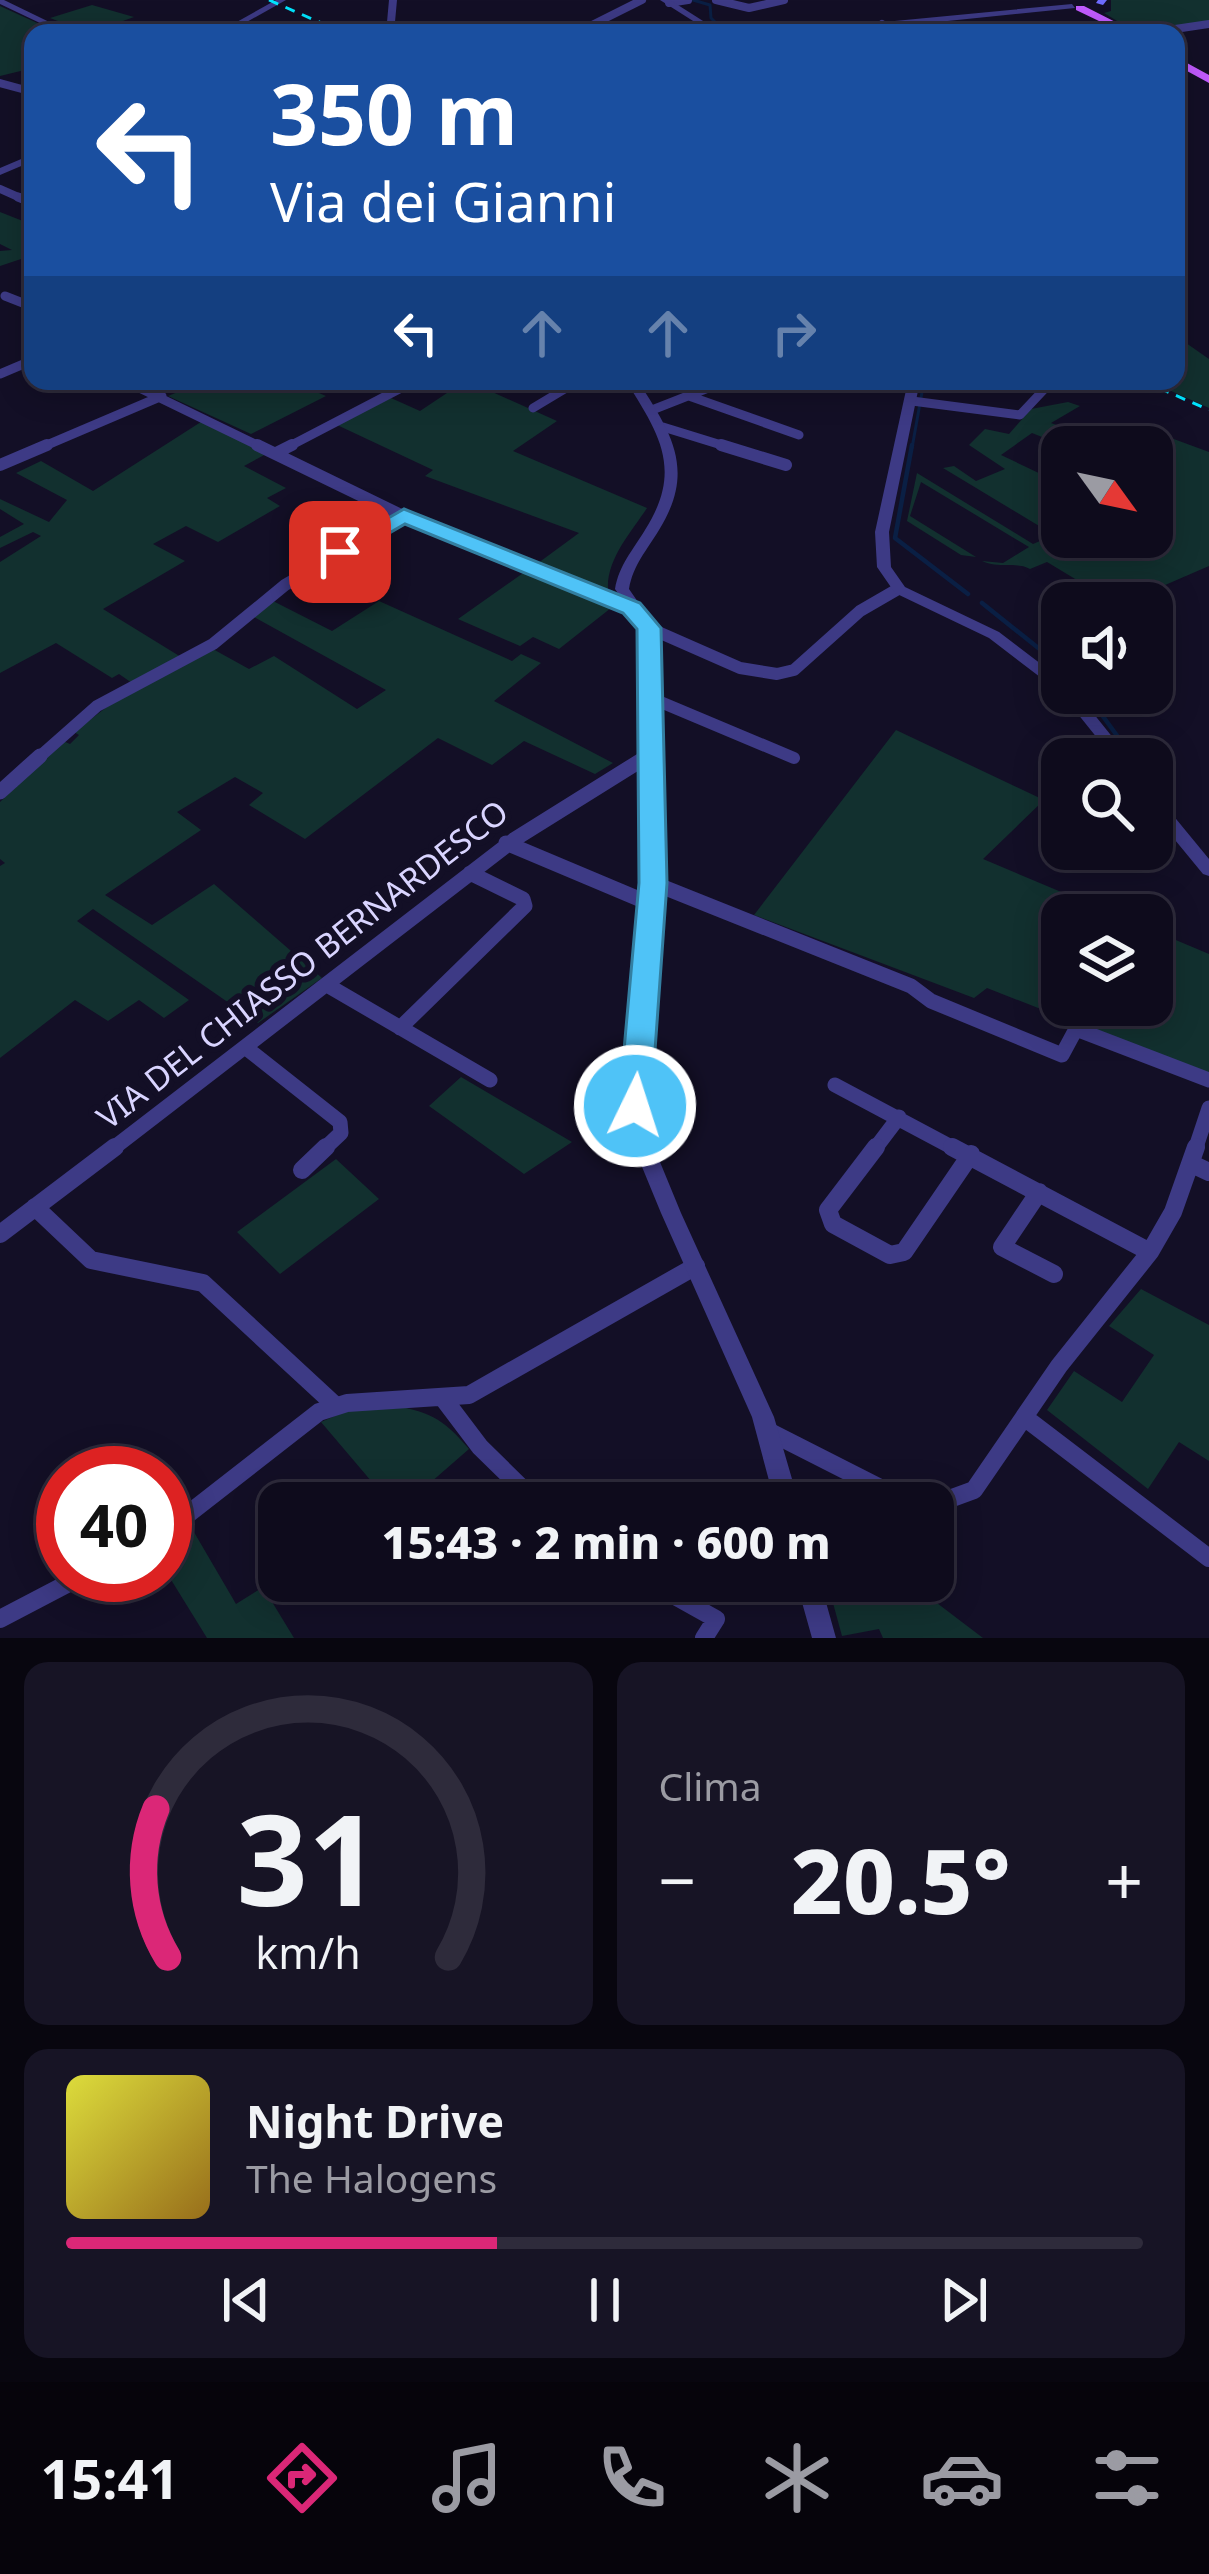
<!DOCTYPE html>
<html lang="it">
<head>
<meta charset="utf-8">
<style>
  :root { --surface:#0e0b1c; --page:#171425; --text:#f1f3f6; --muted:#9b9ba3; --line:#2e2b3b; --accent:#db2777 }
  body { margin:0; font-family:"Noto Sans",sans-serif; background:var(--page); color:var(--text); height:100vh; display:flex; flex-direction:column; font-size:45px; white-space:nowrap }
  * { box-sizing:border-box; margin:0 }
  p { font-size:39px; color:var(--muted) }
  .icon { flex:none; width:66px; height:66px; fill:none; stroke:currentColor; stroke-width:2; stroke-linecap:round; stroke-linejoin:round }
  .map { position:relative; height:1638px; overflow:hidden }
  .drawer { display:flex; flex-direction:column; gap:24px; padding:24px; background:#08060f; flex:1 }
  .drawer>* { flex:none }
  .top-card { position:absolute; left:24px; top:24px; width:1161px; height:366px; border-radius:24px; box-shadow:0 6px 30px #0003,0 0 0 3px var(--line); background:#1a4fa0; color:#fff; overflow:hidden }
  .needle { width:78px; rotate:123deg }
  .buttons { position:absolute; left:1041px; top:426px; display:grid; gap:24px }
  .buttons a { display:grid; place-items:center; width:132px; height:132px; border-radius:24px; background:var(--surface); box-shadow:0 6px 30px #0003,0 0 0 3px var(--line); font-size:60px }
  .speed { position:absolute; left:36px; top:1446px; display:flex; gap:24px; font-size:60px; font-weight:700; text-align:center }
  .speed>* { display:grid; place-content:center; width:156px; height:156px; border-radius:50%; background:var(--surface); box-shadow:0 6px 30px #0003,0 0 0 3px var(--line); line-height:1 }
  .speed .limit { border:18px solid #d22; background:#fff; color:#111 }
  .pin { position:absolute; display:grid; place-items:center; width:102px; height:102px; color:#fff; margin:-51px; border-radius:24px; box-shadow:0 6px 18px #0006 }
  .me { position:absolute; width:132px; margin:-66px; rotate:4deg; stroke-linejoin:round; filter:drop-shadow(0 0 9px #0008) }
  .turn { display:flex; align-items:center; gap:42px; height:252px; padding:0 48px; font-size:54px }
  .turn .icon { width:156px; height:156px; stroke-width:2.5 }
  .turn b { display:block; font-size:84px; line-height:102px }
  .lanes { display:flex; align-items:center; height:114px; padding:0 48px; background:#0003; justify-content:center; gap:60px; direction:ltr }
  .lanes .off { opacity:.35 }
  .big { font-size:90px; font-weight:800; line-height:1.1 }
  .drawer .card { flex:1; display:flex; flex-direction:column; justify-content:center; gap:18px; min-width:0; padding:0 42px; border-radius:24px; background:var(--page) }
  .drawer .dial { align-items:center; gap:0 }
  .dial svg { height:312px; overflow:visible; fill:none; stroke:var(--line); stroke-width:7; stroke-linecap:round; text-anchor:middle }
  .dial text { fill:var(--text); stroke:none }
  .song { display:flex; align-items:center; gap:36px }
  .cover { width:144px; height:144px; border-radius:18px; background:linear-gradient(135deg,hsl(60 70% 55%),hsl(40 70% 35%)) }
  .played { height:12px; border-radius:6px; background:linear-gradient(90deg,var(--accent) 40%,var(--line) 40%) }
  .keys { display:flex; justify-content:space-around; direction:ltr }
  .heat { display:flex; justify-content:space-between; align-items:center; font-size:66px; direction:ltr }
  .drawer .tiles { flex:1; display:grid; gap:24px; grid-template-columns:1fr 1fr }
  .card:last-child { grid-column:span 2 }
  .trip { position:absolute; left:258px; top:1482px; width:696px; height:120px; border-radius:24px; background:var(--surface); box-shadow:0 6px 30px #0003,0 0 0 3px var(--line); font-weight:800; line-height:120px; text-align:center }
  .dock { display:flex; height:192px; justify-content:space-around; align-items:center; background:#06040b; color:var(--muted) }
  .dock .icon { width:84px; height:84px }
  .dock .active { color:var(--accent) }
  .dock b { font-size:54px; color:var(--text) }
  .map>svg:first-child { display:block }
</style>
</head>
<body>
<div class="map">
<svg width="1209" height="1638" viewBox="0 0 1209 1638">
  <rect width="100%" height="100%" fill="#130f26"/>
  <path fill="#12302f" d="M1111,0h98v23l-72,10 -33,-20 7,-2z
    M92,5l42,12 -45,16 -39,-15z
    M0,6l59,27h-26v35l-33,8z
    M0,212l33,13v30l-33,11v-15l12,-1 -12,-6z
    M1176,336l33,23v49l-60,-27h27z
    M205,381h85l36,15 -75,38 -83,-38z
    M465,381h25l-9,6 76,34 -44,30 134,57c-17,26 -45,56 -38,89l-75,-31 45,-33 -154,-57 8,-6 -98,-46 56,-26 29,13z
    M1068,402l12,4 -29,17 66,24h-50l-35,-14 -31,22 61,29v53h90v-89l19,-10 38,14v114l-60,26 -4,11h-30l-68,-41 -17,7c-14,-8 -32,0 -48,-8l21,2 26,-16 -108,-65 -11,34 66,41 -15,-2 -54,-34 10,-48 116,71 21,-9 -111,-67 11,-2 22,15 29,-12 -36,-24 16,-16 24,5 22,-25z
    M204,420l64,33 -24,13 42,22 -19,10 13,8 -62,36 -32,-16 -33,18 32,17 -82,48 78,48 -49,26 -13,-9 -7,4 -56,-35 -56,30v-111l41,-26 -8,-4 -33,16v-11l24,-13 -24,-15v-10l49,23 18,-22 -51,-27 25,-12 52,30z
    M526,571l85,37 -52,41 -26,-12 -13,9 -62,-27z
    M273,601l59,30 47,-30 133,60 9,-7 20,9 -47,38 119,62 -18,11 -71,-33 -32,24 -54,-27 -133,101 -56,-34 14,-12 -28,-16 -58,35 24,18 -96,65 47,30 62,-41 108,94 -64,45 -165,-114 -16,12 112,79 -25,18 -25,-18 -31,21 -33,-21 -75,58v-192l5,-3 -5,-4v-57l63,-61 7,3 9,-9 -5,-3 46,-35 91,-49 38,21 25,-13 83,53 29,-19 -132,-73z
    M896,730l148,70 -61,59 133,56h-54v90h90v-75l57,24v121l-222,-87 -13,10 -220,-83z
    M461,1077l111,65 -48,32 -95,-68z
    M336,1159l43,40 -99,75 -43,-42z
    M1141,1289l68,36v136l-30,-19 -31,47 -101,-79 27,-39 48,31 32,-47 -45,-29z
    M387,1405c40,5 56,13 82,44l-62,54h-32l8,-8 -62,-73 30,-13z
    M191,1527l45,77 27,-17 31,51h-87l-42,-68v-8l11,-6 -5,-12z
    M827,1581h81l75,57h-100l-4,-9 -37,7z"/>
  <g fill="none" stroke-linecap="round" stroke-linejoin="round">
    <path stroke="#0a1f44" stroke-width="3" d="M693,0l17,5 1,13 15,15
      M912,448l12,-67"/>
    <path stroke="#0a1f44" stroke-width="4.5" d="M912,445l-17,93 73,56
      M982,603l80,64
      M1086,693l48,66
      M1152,784l18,28"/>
    <path stroke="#3d3a85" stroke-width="8" d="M716,0l33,8 35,-8
      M669,3l19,-3
      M882,24l12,9
      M576,33l66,-33
      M1148,33l61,-9
      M0,83l33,9
      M0,189l25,11"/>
    <path stroke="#3d3a85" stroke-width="9" d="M18,197l15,6
      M5,296l28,11
      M0,374l33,-14
      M125,381l138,67
      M689,396l110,39
      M912,401l108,14 32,-34
      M533,408l45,-27
      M652,410l74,-29
      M663,427l68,21
      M40,448l122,-52
      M286,448l119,-62"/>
    <path stroke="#3d3a85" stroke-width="12" d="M257,445l146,71 228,92
      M721,445l65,20
      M278,452l14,-7
      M0,465l47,-20
      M649,628l91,40 37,6 17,-4 66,-59 38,-22
      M651,698l143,60
      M37,759l60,-53 116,-62 72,-59 118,-69
      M643,759l6,-3"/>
    <path stroke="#3d3a85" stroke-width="15" d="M0,792l40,-36
      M506,843l145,61
      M653,883l258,103 20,15 131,54 14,-26 133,51
      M327,985l163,95
      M400,1028l125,-122 -2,-7 -53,-26
      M245,1047l95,75 1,11 -18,17
      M835,1085l122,65
      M111,1150l404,-311 133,-83
      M874,1150l25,-33
      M1195,1150l14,-42"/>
    <path stroke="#3d3a85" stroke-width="18" d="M876,1147l-48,63 5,14 57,31 14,-3 67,-98
      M952,1147l198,105
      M1192,1164l17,8
      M302,1170l24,-23
      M1039,1192l-37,55 52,27
      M35,1207l56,53 112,23 133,123
      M0,1234l115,-87
      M443,1398l37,49 57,56
      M1024,1417l185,141
      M768,1431l128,65 26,7
      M933,1505l41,-15 85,-124 91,-114 23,-40 23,-65
      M165,1532l154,-120 28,-9 122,-8 227,-129
      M648,1581l68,38 -12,19
      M0,1619l84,-44"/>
    <path fill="#3d3a85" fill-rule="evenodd" d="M0,0h4l68,33h-11l-61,-29z
      M276,0h10l-59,33h-10z
      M389,0h8l-3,33h-8z
      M660,0h10l52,33h-10z
      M1072,4l3,4 -244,25 32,-9z
      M33,154v7l-33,14v-7z
      M626,381h12c34,53 58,89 21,149 -12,20 -26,35 -30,59l27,39 4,35 -3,93 5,127 -6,107 -13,94 3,30 7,31 28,68 93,204 25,86h-24l-23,-86 -91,-204 -28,-68 -7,-31 -3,-30 15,-94 6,-107 -3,-127 5,-93 -4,-35 -27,-39c4,-24 18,-39 30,-59 38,-60 15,-95 -19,-149z
      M908,381h12l-31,151 2,35 14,20 94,45 63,48v12l-5,-2 -68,-52 -94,-45 -18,-26 -2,-35z
      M1061,693h16l53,66h-16z
      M1152,796l6,1 51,62v17l-6,-2 -51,-62z
      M796,1581h24l16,57h-24z"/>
    <path fill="#6f6bff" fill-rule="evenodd" d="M1107,0l-4,5 -7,-2 2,-3z"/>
    <path fill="#c25bff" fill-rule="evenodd" d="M1076,6h8l53,27h-13l-48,-23z
      M1176,57l33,18v8l-33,-18z"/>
    <path stroke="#00e5ff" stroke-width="3" stroke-dasharray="10 8" stroke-linecap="butt" d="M269,0l75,33
      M1143,381l66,29"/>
  </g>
  <path fill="#4fc3f7" stroke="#337fa1" stroke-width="3" d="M404,509l236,94 21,25 6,255 -16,223 -5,8 -11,4 -12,-4 -4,-8 20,-223 -2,-254 -14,-16 -218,-89 -57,33h-16l-3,-5z"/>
  <g text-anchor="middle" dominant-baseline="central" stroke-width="12" stroke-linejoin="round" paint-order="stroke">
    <g font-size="33" fill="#d9d4ff" stroke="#130f26">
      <text transform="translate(302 964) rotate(-38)">VIA DEL CHIASSO BERNARDESCO</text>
    </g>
  </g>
</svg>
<div class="buttons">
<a><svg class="needle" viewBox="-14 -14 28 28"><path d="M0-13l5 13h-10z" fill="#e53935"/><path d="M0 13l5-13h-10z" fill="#9b9ba3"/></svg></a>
<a><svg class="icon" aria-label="sound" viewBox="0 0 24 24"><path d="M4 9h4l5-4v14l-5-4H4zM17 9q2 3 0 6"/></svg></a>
<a><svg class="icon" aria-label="search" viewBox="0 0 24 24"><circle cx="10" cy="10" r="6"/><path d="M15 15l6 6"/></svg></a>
<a><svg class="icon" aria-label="layers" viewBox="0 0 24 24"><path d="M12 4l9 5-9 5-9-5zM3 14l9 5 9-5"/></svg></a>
</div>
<div class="speed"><div class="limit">40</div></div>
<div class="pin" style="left:340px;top:552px;background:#d93025"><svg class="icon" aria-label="arrive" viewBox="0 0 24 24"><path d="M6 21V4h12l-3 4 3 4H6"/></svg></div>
<svg class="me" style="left:635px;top:1106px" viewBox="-20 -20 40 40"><circle r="17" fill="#4fc3f7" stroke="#fff" stroke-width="3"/><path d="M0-11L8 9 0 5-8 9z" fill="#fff"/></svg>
<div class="trip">15:43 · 2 min · 600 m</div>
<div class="top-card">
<div class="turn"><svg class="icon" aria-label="left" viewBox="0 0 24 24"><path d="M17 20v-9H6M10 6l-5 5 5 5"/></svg><div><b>350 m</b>Via dei Gianni</div></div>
<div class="lanes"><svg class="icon" aria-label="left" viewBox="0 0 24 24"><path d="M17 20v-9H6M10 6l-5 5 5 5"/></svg><svg class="icon off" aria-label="ahead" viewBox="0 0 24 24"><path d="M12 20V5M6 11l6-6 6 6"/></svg><svg class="icon off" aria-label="ahead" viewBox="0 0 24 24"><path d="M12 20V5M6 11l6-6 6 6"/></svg><svg class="icon off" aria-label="right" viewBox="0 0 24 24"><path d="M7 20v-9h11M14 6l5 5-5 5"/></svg></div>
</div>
</div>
<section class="drawer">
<div class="tiles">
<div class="card dial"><svg viewBox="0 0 100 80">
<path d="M14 69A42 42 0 1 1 86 69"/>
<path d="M14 69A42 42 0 0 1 11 31" stroke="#db2777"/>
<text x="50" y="56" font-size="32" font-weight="700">31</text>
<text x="50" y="72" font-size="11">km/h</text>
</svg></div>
<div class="card"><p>Clima</p>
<div class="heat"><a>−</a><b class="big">20.5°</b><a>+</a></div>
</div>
<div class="card">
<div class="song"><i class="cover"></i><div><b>Night Drive</b><p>The Halogens</p></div></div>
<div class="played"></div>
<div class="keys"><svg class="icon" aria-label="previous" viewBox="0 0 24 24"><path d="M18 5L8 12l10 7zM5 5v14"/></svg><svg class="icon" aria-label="pause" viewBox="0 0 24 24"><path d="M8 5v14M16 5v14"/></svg><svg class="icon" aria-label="next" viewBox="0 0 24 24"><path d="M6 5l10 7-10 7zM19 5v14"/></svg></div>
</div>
</div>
</section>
<nav class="dock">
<b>15:41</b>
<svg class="icon active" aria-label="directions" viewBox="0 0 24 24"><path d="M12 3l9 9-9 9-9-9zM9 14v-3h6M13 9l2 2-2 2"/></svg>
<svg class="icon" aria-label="music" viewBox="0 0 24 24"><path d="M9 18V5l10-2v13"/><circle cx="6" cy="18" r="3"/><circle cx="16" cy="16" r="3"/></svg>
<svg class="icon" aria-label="phone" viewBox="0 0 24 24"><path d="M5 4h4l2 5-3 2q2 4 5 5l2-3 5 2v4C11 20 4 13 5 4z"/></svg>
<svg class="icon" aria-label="climate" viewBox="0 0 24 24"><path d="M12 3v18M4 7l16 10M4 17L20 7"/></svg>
<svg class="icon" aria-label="car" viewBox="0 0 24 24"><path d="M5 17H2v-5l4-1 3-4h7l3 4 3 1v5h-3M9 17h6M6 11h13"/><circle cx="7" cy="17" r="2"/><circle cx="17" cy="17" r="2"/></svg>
<svg class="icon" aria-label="filters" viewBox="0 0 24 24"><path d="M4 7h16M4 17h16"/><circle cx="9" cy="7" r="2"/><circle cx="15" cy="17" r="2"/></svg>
</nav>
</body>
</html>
